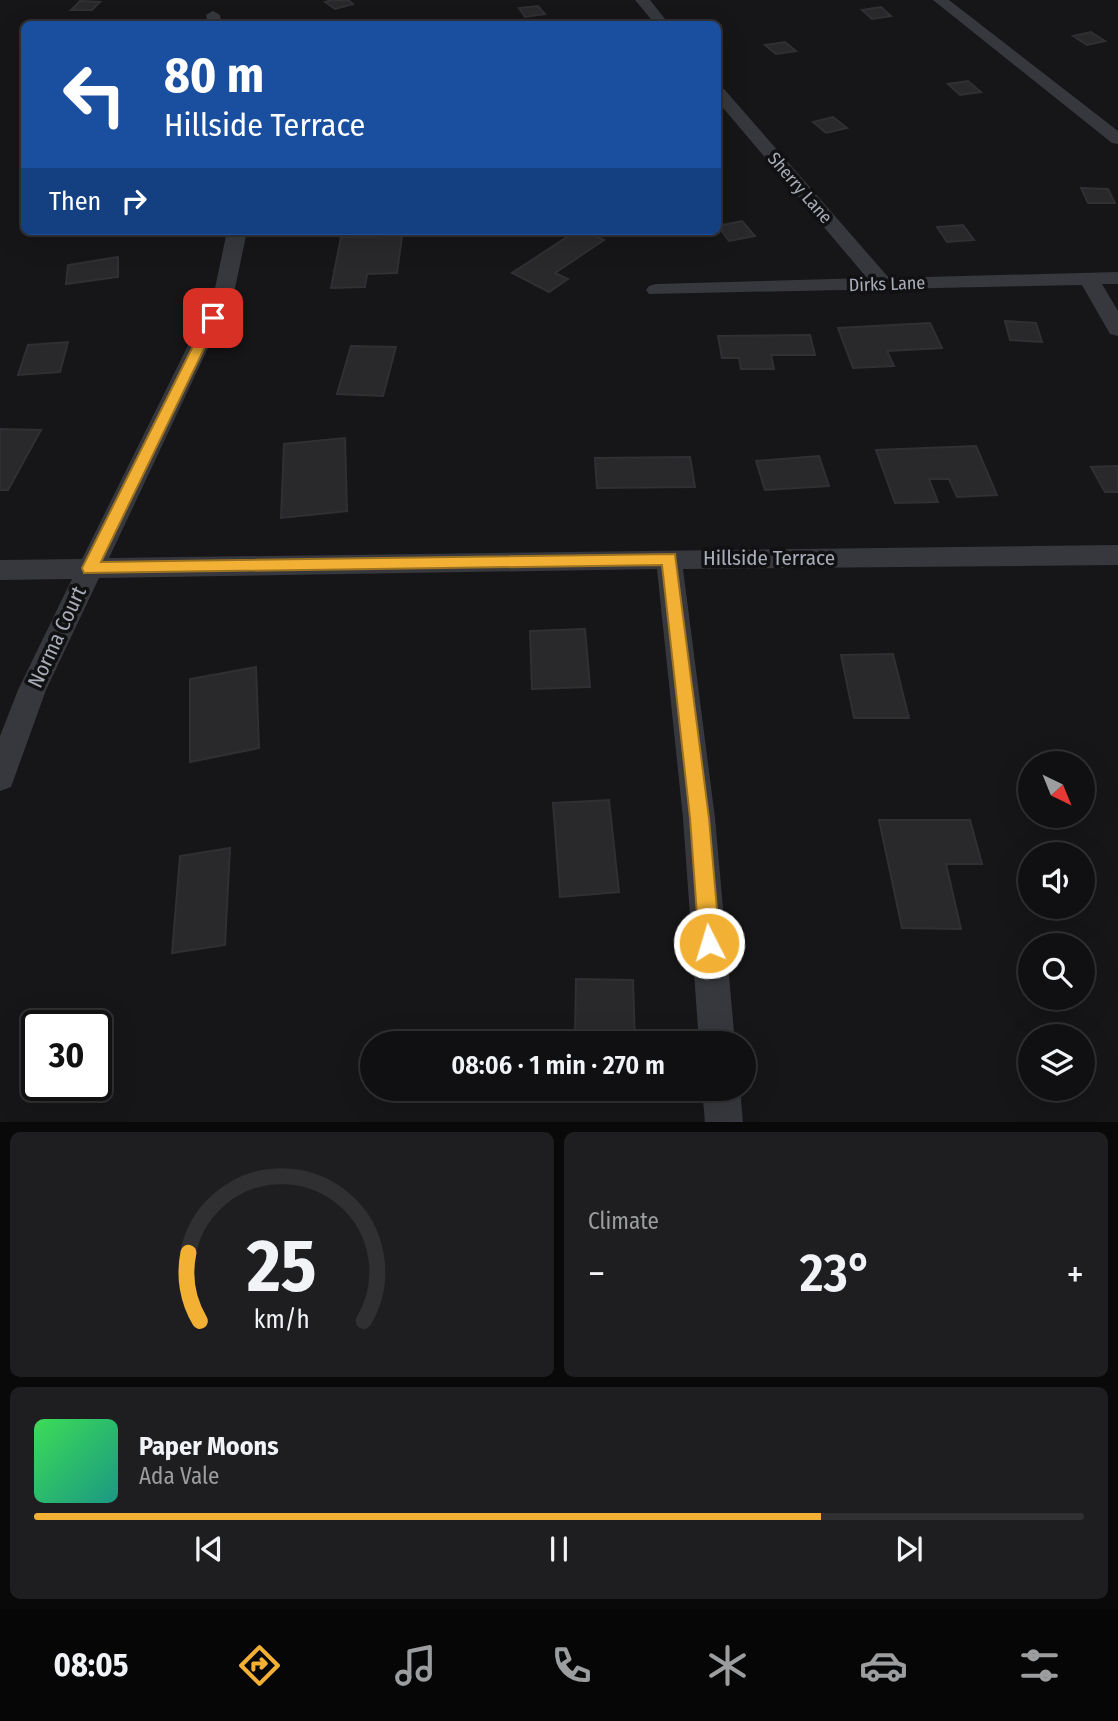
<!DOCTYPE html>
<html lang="en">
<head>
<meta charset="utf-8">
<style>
  :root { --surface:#101012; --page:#1e1e20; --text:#f1f3f6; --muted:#9c9d9f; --line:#303032; --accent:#f2b134 }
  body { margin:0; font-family:"Fira Sans Condensed",sans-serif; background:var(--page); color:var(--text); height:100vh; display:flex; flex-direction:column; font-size:26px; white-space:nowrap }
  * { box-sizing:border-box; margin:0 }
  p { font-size:23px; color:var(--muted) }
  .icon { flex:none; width:38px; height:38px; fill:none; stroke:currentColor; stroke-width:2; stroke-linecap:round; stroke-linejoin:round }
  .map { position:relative; height:1122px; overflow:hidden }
  .side { display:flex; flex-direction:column; gap:10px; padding:10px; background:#09090a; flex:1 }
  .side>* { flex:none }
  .top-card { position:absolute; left:21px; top:21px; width:700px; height:214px; border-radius:10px; box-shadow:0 7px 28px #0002,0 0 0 2px var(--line); background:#1a4fa0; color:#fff; overflow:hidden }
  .needle { width:46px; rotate:137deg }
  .controls { position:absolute; left:1018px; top:751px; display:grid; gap:14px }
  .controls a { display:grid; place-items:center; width:77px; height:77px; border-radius:50%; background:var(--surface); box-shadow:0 7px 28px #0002,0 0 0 2px var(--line); font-size:35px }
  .speed { position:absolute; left:21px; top:1010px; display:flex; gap:14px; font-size:35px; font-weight:700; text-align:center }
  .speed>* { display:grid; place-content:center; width:91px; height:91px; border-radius:50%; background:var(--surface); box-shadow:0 7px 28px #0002,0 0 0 2px var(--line); line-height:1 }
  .speed .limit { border:4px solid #111; border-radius:10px; background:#fff; color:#111 }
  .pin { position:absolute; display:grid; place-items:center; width:60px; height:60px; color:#fff; margin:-30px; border-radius:14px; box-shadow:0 4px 10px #0006 }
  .me { position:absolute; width:77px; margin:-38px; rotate:355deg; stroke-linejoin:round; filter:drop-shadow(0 0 5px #0008) }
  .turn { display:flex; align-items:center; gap:24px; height:147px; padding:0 28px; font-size:32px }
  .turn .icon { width:91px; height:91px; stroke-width:2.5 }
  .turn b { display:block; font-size:49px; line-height:60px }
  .then { display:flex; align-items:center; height:66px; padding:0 28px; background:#0003; gap:14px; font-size:26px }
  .big { font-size:52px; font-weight:600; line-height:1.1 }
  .side .widget { flex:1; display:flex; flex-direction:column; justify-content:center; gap:10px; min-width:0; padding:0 24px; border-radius:10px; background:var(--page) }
  .side .dial { align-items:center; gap:0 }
  .dial svg { height:182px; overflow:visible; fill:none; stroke:var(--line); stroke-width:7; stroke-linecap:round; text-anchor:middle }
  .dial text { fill:var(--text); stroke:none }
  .song { display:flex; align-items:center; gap:21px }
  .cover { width:84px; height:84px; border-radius:10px; background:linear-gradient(135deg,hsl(130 70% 55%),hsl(170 70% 35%)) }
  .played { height:7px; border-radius:4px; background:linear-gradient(90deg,var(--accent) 75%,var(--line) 75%) }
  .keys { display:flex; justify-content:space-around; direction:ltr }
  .heat { display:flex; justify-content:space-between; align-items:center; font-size:38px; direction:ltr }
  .side .tiles { flex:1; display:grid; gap:10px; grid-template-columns:1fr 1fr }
  .widget:last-child { grid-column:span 2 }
  .trip { position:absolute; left:360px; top:1031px; width:396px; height:70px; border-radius:35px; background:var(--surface); box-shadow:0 7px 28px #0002,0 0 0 2px var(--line); font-weight:600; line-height:70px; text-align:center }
  .tab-bar { display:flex; height:112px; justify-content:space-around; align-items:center; background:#060607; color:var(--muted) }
  .tab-bar .icon { width:49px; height:49px }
  .tab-bar .current { color:var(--accent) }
  .tab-bar b { font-size:32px; color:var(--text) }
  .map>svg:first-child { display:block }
</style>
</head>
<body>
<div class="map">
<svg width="1118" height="1123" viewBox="0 0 1118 1123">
  <rect width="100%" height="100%" fill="#161618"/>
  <path fill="#29292c" stroke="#303034" stroke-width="2" d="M332,0h16l5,4 -18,5 -10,-7z
    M80,1l20,1 -8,8h-21z
    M538,6l7,8 -20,3 -6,-9z
    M881,7l10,9 -19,3 -10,-9z
    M1091,32l14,9 -18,4 -14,-9z
    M785,42l11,9 -20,3 -11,-9z
    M968,81l13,11 -21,3 -12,-11z
    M833,117l14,11 -21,5 -13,-11z
    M1081,188l27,1 7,14h-27z
    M742,221l13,15 -26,5 -11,-15z
    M963,225l11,15 -27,2 -10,-15z
    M576,231h9l19,9 -49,33 13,6 -19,13 -37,-19z
    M402,236l-5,37 -30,1 -2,13 -34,1 10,-51z
    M118,257v20l-52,7 2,-19z
    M1005,321l31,2 6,19 -32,-2z
    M930,323l12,25 -55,3 7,15 -41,2 -15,-40z
    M810,335l5,20h-44l3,14h-33l-2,-11h-17l-4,-22z
    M68,342l-8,30 -42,3 10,-30z
    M351,346l45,1 -13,49 -46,-2z
    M0,429l41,1 -33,60h-8z
    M345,438l2,73 -66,7 3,-74z
    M976,446l21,49 -40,2 -8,-18h-20l9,23 -43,1 -19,-53z
    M819,456l10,30 -64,4 -9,-29z
    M690,457l5,30 -98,1 -2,-30z
    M1118,466v26h-13l-14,-25z
    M585,629l5,58 -58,2 -2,-58z
    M893,654l16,64h-55l-13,-63z
    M256,667l3,81 -69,14v-83z
    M609,800l10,92 -59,5 -7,-94z
    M879,820h91l12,44h-36l15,65 -59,-1z
    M230,848l-5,97 -53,8 8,-97z
    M576,979l57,1 2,63h-87v-8h27z"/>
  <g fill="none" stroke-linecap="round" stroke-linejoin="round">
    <path fill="#37383d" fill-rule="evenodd" d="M635,0h15l19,24h-14z
      M933,0h16l169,131v13l-6,-1z
      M213,11l7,4 2,9h-14l-2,-9z
      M718,87l6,2 165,189 229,-6v12h-16l16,27v25l-8,-2 -28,-49 -433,9 -3,-4 3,-4 7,-2 211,-6 -149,-176z
      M227,231h20l-13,62 -125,265 1009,-13v20l-435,4 32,249 20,225h-36l-16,-225 -26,-249 -558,9 -53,112 -35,97 -11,4v-55l18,-46 54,-111 -72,1v-20l82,-1 132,-266z
      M702,1088h38l3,35h-38z"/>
  </g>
  <path fill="#f2b134" stroke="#9d7322" stroke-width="2" d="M213,314l6,4 -118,244 574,-8 34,264 11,125 -3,7 -8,3 -7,-3 -3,-7 -9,-125 -28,-253 -578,8 -2,-5 125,-250z"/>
  <g text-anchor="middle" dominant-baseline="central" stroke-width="7" stroke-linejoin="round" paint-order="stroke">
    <g font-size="18" fill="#a8adb8" stroke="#111113">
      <text transform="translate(800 188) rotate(49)">Sherry Lane</text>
      <text transform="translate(887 284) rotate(-2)">Dirks Lane</text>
    </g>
    <g font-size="21" fill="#a8adb8" stroke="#111113">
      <text x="769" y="558">Hillside Terrace</text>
      <text transform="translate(57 637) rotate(-65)">Norma Court</text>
    </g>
  </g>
</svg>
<div class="controls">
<a><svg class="needle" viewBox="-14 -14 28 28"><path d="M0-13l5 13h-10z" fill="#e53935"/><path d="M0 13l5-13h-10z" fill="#9c9d9f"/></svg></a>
<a><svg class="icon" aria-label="sound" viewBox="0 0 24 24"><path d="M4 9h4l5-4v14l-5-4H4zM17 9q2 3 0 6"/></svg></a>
<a><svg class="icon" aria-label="search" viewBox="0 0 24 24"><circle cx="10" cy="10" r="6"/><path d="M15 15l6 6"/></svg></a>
<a><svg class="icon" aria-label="layers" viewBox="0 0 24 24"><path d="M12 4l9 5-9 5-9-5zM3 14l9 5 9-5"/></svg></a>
</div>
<div class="speed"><div class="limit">30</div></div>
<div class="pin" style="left:213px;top:318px;background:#d93025"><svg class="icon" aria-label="arrive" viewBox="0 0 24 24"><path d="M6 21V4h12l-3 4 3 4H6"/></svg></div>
<svg class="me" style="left:709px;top:943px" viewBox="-20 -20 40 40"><circle r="17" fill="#f2b134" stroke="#fff" stroke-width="3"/><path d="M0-11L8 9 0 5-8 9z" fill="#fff"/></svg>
<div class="trip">08:06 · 1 min · 270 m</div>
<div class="top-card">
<div class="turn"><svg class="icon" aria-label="left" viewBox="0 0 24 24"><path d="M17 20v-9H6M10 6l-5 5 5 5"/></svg><div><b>80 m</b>Hillside Terrace</div></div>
<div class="then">Then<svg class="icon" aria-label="right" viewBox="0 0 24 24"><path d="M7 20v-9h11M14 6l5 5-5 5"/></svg></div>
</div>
</div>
<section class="side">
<div class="tiles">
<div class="widget dial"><svg viewBox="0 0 100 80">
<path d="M14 69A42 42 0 1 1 86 69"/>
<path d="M14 69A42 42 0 0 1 9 39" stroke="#f2b134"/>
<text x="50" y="56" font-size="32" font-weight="700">25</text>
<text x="50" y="72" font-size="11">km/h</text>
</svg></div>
<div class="widget"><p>Climate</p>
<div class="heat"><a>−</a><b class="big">23°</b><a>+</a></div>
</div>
<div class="widget">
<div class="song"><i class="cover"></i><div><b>Paper Moons</b><p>Ada Vale</p></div></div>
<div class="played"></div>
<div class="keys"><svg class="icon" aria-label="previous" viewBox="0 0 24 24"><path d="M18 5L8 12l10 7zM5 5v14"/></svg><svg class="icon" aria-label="pause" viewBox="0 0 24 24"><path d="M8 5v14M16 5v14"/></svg><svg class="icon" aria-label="next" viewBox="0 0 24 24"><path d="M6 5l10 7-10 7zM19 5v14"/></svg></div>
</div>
</div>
</section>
<nav class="tab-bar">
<b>08:05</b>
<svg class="icon current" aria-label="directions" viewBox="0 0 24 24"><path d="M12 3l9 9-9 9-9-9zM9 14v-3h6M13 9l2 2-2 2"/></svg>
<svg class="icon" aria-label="music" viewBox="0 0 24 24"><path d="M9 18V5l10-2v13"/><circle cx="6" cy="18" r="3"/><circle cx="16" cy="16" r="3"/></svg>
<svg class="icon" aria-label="phone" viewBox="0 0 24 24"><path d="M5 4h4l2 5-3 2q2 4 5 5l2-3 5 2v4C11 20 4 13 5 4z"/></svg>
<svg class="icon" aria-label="climate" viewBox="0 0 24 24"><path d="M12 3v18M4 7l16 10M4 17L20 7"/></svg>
<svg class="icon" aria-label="car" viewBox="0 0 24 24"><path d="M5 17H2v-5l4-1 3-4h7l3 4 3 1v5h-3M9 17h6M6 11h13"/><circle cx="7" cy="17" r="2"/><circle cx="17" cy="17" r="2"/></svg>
<svg class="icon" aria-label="filters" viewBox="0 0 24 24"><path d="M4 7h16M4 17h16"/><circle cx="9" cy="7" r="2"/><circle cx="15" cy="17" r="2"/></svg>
</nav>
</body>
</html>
